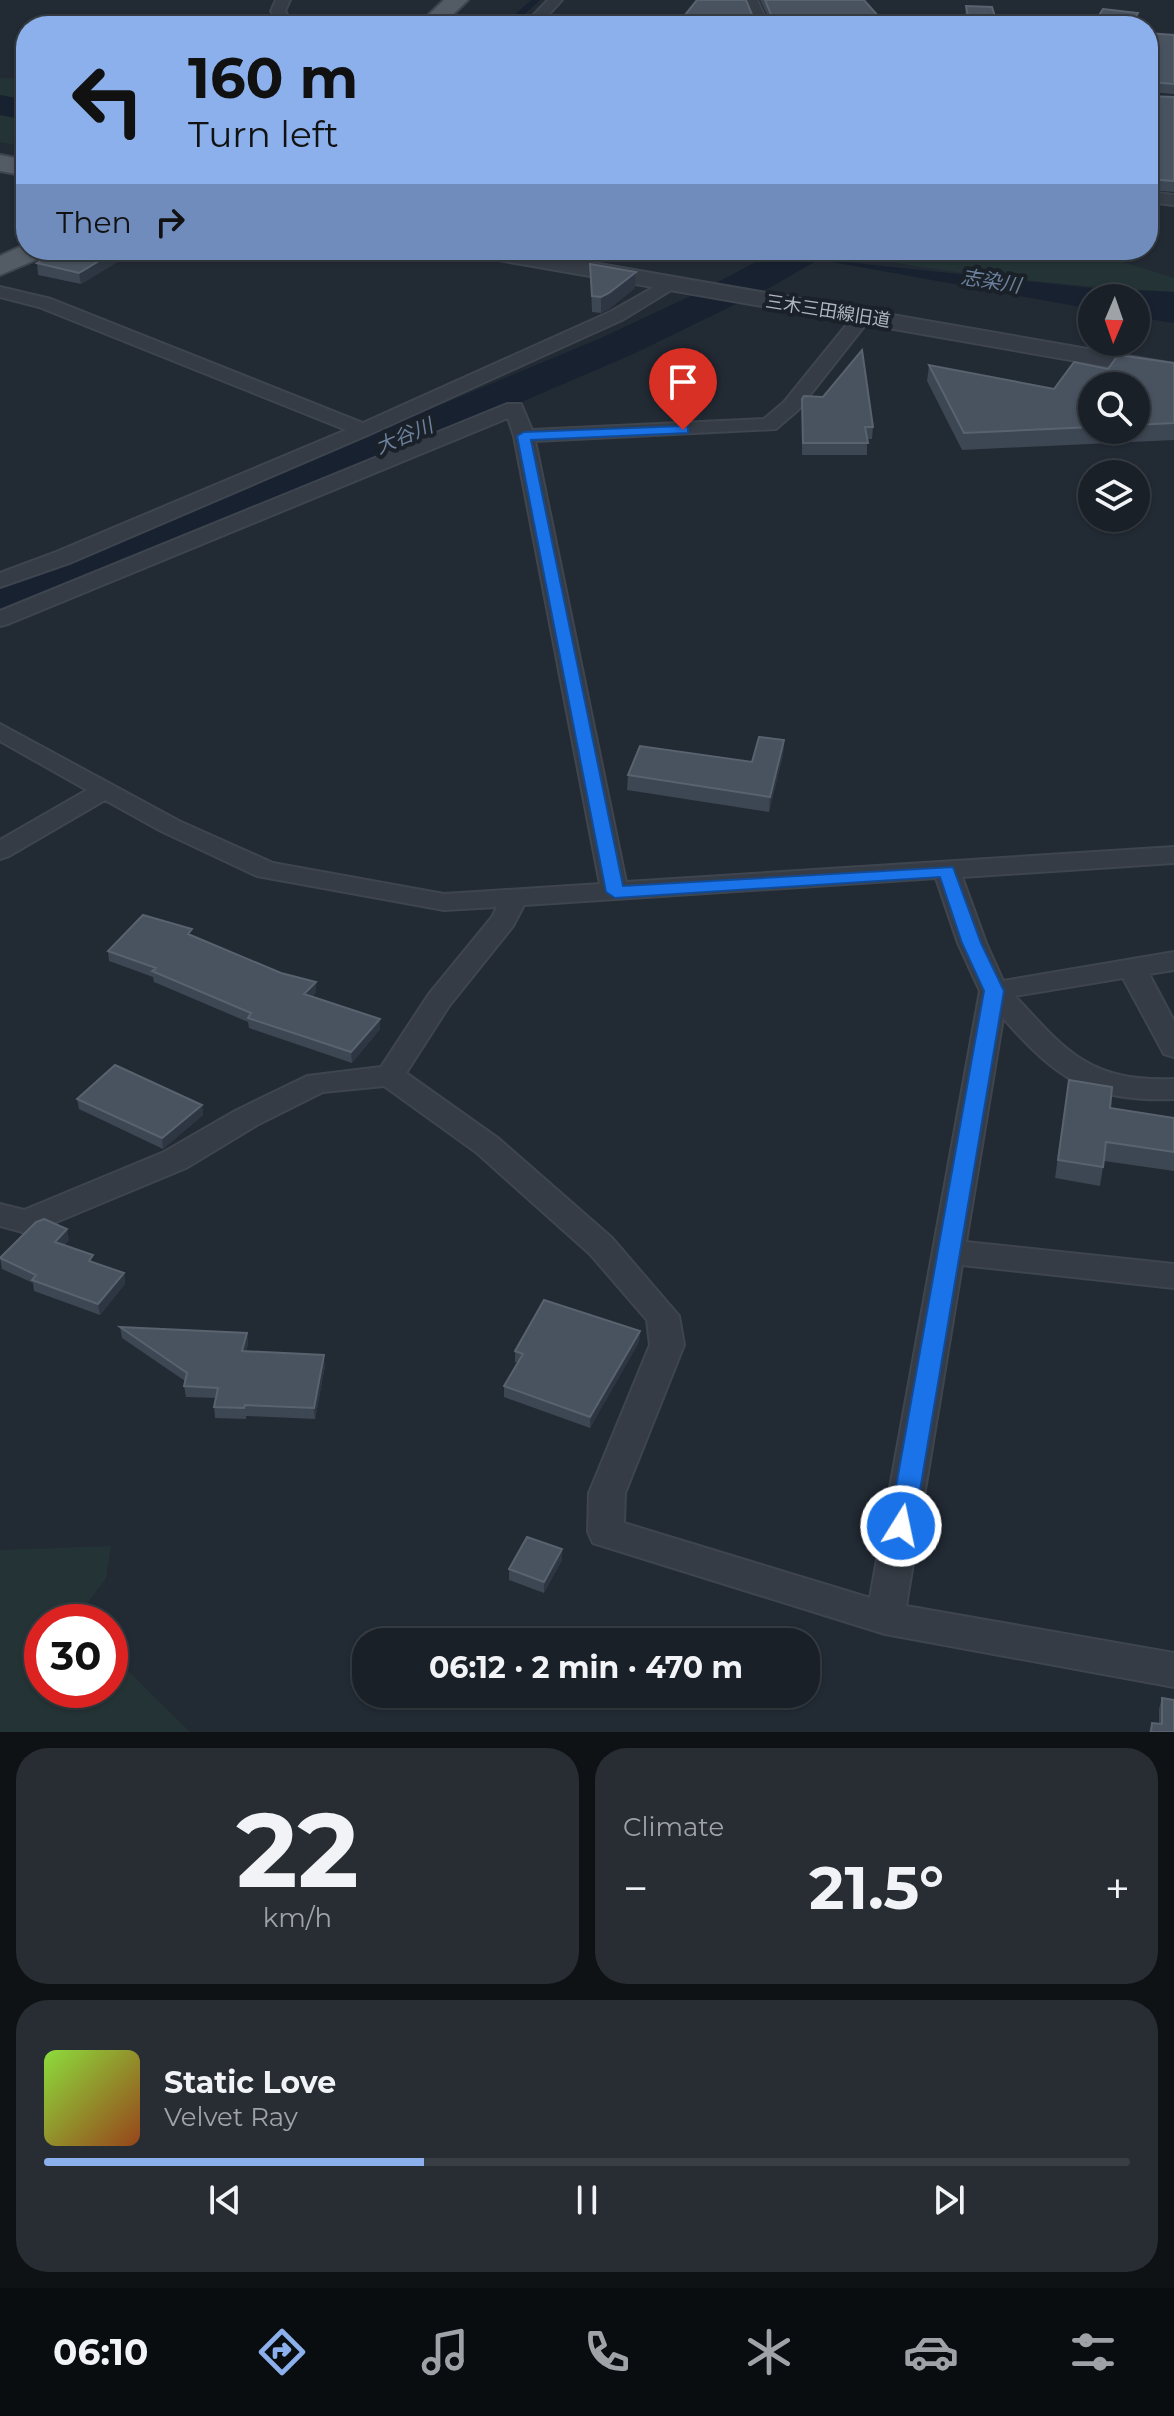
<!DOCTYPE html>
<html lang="en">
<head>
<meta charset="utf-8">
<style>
  :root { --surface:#1a2027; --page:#272d33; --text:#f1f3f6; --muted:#9fa3a7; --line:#383e44; --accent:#8bb0eb }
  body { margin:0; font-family:Montserrat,"Noto Sans JP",sans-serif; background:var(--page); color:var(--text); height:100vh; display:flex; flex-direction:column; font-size:30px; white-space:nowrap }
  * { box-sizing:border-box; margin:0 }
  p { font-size:26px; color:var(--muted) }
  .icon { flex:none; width:44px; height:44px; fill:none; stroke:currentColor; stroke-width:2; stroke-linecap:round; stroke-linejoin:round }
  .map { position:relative; height:1732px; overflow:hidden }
  .details { display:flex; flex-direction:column; gap:16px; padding:16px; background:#0e1215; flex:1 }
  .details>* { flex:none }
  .banner { position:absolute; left:16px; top:16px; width:1142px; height:244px; border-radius:32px; box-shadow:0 2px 6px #0004,0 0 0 2px var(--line); background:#8bb0eb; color:#111; overflow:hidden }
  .needle { width:52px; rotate:182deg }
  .controls { position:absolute; left:1078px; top:284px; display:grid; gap:16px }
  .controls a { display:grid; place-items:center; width:72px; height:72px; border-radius:50%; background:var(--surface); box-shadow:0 2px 6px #0004,0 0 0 2px var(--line); font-size:40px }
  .speed { position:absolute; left:24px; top:1604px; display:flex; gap:16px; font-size:40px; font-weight:700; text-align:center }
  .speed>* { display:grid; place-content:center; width:104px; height:104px; border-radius:50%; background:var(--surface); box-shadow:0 2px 6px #0004,0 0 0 2px var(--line); line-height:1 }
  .speed .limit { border:12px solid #d22; background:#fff; color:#111 }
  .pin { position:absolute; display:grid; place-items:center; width:68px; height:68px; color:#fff; margin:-82px -34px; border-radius:50% 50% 50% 0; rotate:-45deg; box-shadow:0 0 8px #0007 }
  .pin .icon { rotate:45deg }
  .me { position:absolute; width:88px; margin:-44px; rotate:10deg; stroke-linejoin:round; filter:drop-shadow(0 0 6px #0008) }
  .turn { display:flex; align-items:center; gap:28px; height:168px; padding:0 40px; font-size:36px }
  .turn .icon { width:104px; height:104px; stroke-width:2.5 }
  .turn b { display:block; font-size:56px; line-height:68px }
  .then { display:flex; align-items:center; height:76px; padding:0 40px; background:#0003; gap:16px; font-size:30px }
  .big { font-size:60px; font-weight:700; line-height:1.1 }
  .details .card { flex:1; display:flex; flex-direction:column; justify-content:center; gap:12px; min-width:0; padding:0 28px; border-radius:32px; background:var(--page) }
  .details .dial { align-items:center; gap:0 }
  .dial b { font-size:104px; line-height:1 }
  .song { display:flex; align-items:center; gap:24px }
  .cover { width:96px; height:96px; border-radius:12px; background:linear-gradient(135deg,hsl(90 70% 55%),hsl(20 70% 35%)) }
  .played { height:8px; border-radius:4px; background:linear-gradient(90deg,var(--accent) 35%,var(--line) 35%) }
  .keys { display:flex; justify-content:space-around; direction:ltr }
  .heat { display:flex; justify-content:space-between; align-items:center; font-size:44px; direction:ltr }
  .details .tiles { flex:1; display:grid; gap:16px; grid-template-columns:1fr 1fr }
  .card:last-child { grid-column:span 2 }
  .trip { position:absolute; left:352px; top:1628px; width:468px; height:80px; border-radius:32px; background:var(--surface); box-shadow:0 2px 6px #0004,0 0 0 2px var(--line); font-weight:700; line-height:80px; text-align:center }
  .menu { display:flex; height:128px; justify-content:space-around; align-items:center; background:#0a0d10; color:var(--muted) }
  .menu .icon { width:56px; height:56px }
  .menu .selected { color:var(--accent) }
  .menu b { font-size:36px; color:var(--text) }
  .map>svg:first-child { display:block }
</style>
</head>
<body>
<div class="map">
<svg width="1174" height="1732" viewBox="0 0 1174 1732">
  <rect width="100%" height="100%" fill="#222a34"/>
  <path fill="#243335" d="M0,78l26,1v68l-26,-5z
    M821,250h209l74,6 70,22v14c-118,-6 -237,-20 -353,-42z
    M111,1546l-5,32 -30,41 3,3h-37v68h68v-37l80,79h-190v-182z"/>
  <path fill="#172130" d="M816,259l276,29 82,4v31l-38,-6v-19h-44v11z"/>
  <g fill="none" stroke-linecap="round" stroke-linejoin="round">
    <path stroke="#172130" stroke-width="6" d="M506,26l30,-26"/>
    <path fill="#172130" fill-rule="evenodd" d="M0,95l26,5v20l-26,-5z
      M779,250h40l3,3 -6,8 -45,26 -140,68 -613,263 -18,4v-33l601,-251 96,-45z"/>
    <g stroke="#3e454f" stroke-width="4">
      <path id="minor" d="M276,0h14l-5,11 9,15h-14l-9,-15z
        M548,0h14l-24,26h-15z
        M743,0h14l12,26h-14z
        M432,19l30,7h-35v-6z
        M1148,192l26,3v10l-26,-3z
        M670,278l9,5 -3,4 -54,33 -252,114 -298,128 -72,25v-14l56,-21 290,-122 -307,-123 -39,-10v-10l51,12 312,124 247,-111z
        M863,311l9,5 -3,4 -71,90 -22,19 -241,12 91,441 548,-35v16l-212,14 24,66 17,38 171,-29v18l-25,4 25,47v36l-10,-3 -41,-76 -108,18c53,58 76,86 159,83v20c-85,3 -117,-20 -171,-81l-37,224 208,22v24l-212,-23 -56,341 268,47v34l-289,-53 -292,-91 -5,-11 1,-39 61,-148 -3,-25 -57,-66 -113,-101 -93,-67 -61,6 -66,33 -71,43 -149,62 -11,3 -26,-7v-22l24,6 140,-58 71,-41 72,-35 74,-9 48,-73 63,-77 5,-10 -53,3 -187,-34 -96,-45 -56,-31 -96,56 -9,3v-19l87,-50 -87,-49v-17l179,97 94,42 171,31 156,-10 -86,-448 -6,-18 -500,206 -8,2v-15l507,-207h14l11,26 232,-11 20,-17 73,-90zM936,878l22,65 22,48 -110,607 -246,-75 1,-30 59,-148 -5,-29 -67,-78 -113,-99 -93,-66 43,-67 64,-80 11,-21z"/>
    </g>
    <g stroke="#3e454f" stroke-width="4">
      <path id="tertiary" d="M470,250h49l655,114v14l-693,-121z"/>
    </g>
    <g stroke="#3e454f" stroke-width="4">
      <path id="primary" d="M444,0h24l-27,26h-24z
        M0,155l26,5v16l-26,-5z
        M26,244v6h23l-4,6 -45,19v-19z"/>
    </g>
    <use href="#minor" fill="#353c45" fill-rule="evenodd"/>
    <use href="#tertiary" fill="#353c45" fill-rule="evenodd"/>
    <use href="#primary" fill="#535b65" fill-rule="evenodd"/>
  </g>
  <path fill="#3d4653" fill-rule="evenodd" d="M760,0h104l23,26h-211l77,-9h15z
    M966,6l32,20h-31l-2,-9z
    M1148,33l26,2v59l-26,-2 1,4 25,1v95l-26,-2z
    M137,250l-56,34 -43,-9 -1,-12z
    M590,264l46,8 -1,16 -26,21 -8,4 -9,-1z
    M1174,363v77l-212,10 -35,-69 2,-16 125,24 54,-20zM1092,386h44v44h-44z
    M802,399l71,28 -1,12h-5v16h-65z
    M784,740l-1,15 -14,57 -142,-22 1,-15 124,-13z
    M193,937l88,36 35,9v10l-4,5 68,32 -28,34 -103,-35 -1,-6 -94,-40 -1,-5 -44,-16 -1,-10z
    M1066,1098l44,10 64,10v53l-70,-10 -4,25 -45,-8z
    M77,1099l125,6 1,10 -40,34 -84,-40z
    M69,1240l-5,5 31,18 29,10 1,11 -25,31 -66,-24 -1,-8 -31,-14 -2,-12z
    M120,1327l127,6 1,11 -2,7 79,15 -10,53 -69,-3v3l-31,-1 -1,-11 2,-9 -30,-1 -2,-11 1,-5 -63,-43z
    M640,1331l-1,11 -49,86 -86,-31v-11l14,-23 -3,-1v-11z
    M562,1560l-18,33 -35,-13v-11z
    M1162,1698l12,34h-25l3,-9 7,1v-15z"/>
  <path fill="#2d3642" d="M1138,13l-1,9 -3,4h-4z
    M117,250h20l-56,34 -2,-11z
    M636,272l-1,16 -26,21 -8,4v-16z
    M784,740l-1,15 -14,57 1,-15z
    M316,982v10l-11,13 -1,-11z
    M380,1019v10l-28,34 -1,-11z
    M202,1105l1,10 -40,34 -1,-11z
    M67,1229l2,11 -12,13 -2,-11z
    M124,1273l1,11 -25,31 -2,-11z
    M640,1331l-1,11 -49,86v-11z
    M247,1333l1,11 -4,18 -2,-11z
    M324,1355l1,11 -10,53 -1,-11z
    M562,1549v11l-18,33v-11z"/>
  <path fill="#49525f" stroke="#59626f" stroke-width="2" d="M697,0h49l7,17h19l-7,-17h99l23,26h-211z
    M966,6l26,1 6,19h-28z
    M1103,9l35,4 -8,13h-38z
    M1148,33l26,2v49l-24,-2 -2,2z
    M1148,91l1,5 25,1v84l-26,-2z
    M59,250h58l-38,23 -42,-10z
    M590,264l46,8 -27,21 -8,4 -9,-1z
    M862,350l11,77h-8l3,16h-65l-1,-44 2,-3 19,1z
    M1118,355l56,8v60l-38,2v-39h-44v41l-128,6 -35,-68 125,24 20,-27 34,7z
    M759,737l25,3 -14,57 -142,-22 12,-29 112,16z
    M143,915l49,14 -4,5 93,39 35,9 -12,12 76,25 -29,33 -103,-34 3,-5 -99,-42 4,-3 -48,-17z
    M115,1065l87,40 -40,33 -85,-39z
    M1069,1080l43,7 -2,21 64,10v34l-68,-10 -3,25 -45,-7z
    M44,1219l23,10 -12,13 38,13 -4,6 35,12 -26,31 -66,-24 4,-5 -36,-17 36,-36z
    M544,1300l96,31 -50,86 -86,-31 19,-32 -8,-3z
    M120,1327l127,6 -5,18 82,4 -10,53 -69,-3 -1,3 -30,-1 4,-19 -34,-2 3,-13z
    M527,1537l35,12 -18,33 -35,-13z
    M1162,1698l12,2v32h-23l1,-9 10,1z"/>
  <path fill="#1a73e8" stroke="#114b97" stroke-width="2" d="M683,426l5,1v6l-157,7 92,446 330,-19 28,76 23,48 -90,535 -4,8 -9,3 -8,-3 -4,-8 95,-535 -22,-48 -22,-66 -325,21 -9,-6 -89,-456 7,-4z"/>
  <g text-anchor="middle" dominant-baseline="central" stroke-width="8" stroke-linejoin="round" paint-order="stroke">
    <g font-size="18" fill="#afb6c2" stroke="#1b2129">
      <text transform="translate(828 311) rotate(9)">三木三田線旧道</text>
    </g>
    <g font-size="20" font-style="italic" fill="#6c819d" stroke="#1b2129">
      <text transform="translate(991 281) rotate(9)">志染川</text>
      <text transform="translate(404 436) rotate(-23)">大谷川</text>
    </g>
  </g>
</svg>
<div class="controls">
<a><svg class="needle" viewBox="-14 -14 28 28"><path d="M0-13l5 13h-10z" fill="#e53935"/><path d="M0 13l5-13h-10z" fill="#9fa3a7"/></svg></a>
<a><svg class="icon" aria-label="search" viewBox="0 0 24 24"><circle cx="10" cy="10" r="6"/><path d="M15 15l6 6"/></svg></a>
<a><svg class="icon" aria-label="layers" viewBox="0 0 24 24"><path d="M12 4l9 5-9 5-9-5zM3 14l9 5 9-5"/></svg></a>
</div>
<div class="speed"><div class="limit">30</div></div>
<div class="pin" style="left:683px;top:430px;background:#d93025"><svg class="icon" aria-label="arrive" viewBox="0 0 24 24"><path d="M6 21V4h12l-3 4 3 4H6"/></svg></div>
<svg class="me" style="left:901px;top:1526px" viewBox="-20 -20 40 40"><circle r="17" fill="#1a73e8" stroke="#fff" stroke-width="3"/><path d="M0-11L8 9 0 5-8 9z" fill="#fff"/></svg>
<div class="trip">06:12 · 2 min · 470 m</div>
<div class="banner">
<div class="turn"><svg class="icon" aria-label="left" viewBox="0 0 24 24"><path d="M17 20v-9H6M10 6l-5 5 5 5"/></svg><div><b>160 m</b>Turn left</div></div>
<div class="then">Then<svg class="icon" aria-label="right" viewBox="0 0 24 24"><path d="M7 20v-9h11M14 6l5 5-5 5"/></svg></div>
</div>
</div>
<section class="details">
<div class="tiles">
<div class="card dial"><b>22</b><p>km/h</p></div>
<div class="card"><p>Climate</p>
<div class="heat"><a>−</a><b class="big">21.5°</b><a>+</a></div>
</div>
<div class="card">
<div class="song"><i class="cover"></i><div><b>Static Love</b><p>Velvet Ray</p></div></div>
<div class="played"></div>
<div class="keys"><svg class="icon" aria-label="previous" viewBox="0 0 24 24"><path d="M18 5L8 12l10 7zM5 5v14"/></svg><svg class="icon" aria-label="pause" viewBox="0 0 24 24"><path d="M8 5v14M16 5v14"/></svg><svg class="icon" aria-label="next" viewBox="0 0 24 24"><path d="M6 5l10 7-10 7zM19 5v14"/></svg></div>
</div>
</div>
</section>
<nav class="menu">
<b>06:10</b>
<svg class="icon selected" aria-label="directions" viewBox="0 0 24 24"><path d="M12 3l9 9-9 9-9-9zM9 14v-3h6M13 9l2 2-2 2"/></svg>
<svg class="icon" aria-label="music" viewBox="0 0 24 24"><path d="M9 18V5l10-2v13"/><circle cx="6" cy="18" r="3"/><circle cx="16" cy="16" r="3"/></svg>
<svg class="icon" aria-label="phone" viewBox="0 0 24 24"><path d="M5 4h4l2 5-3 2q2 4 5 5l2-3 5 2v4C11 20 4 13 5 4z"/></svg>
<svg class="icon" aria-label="climate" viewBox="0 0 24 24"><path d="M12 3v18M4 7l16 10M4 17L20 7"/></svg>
<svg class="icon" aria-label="car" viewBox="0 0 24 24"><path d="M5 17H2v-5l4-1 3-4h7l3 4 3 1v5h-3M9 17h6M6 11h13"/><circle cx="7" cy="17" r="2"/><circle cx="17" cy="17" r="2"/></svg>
<svg class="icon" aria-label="filters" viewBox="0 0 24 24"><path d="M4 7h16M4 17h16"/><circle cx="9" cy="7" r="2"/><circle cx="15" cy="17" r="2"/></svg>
</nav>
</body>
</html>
